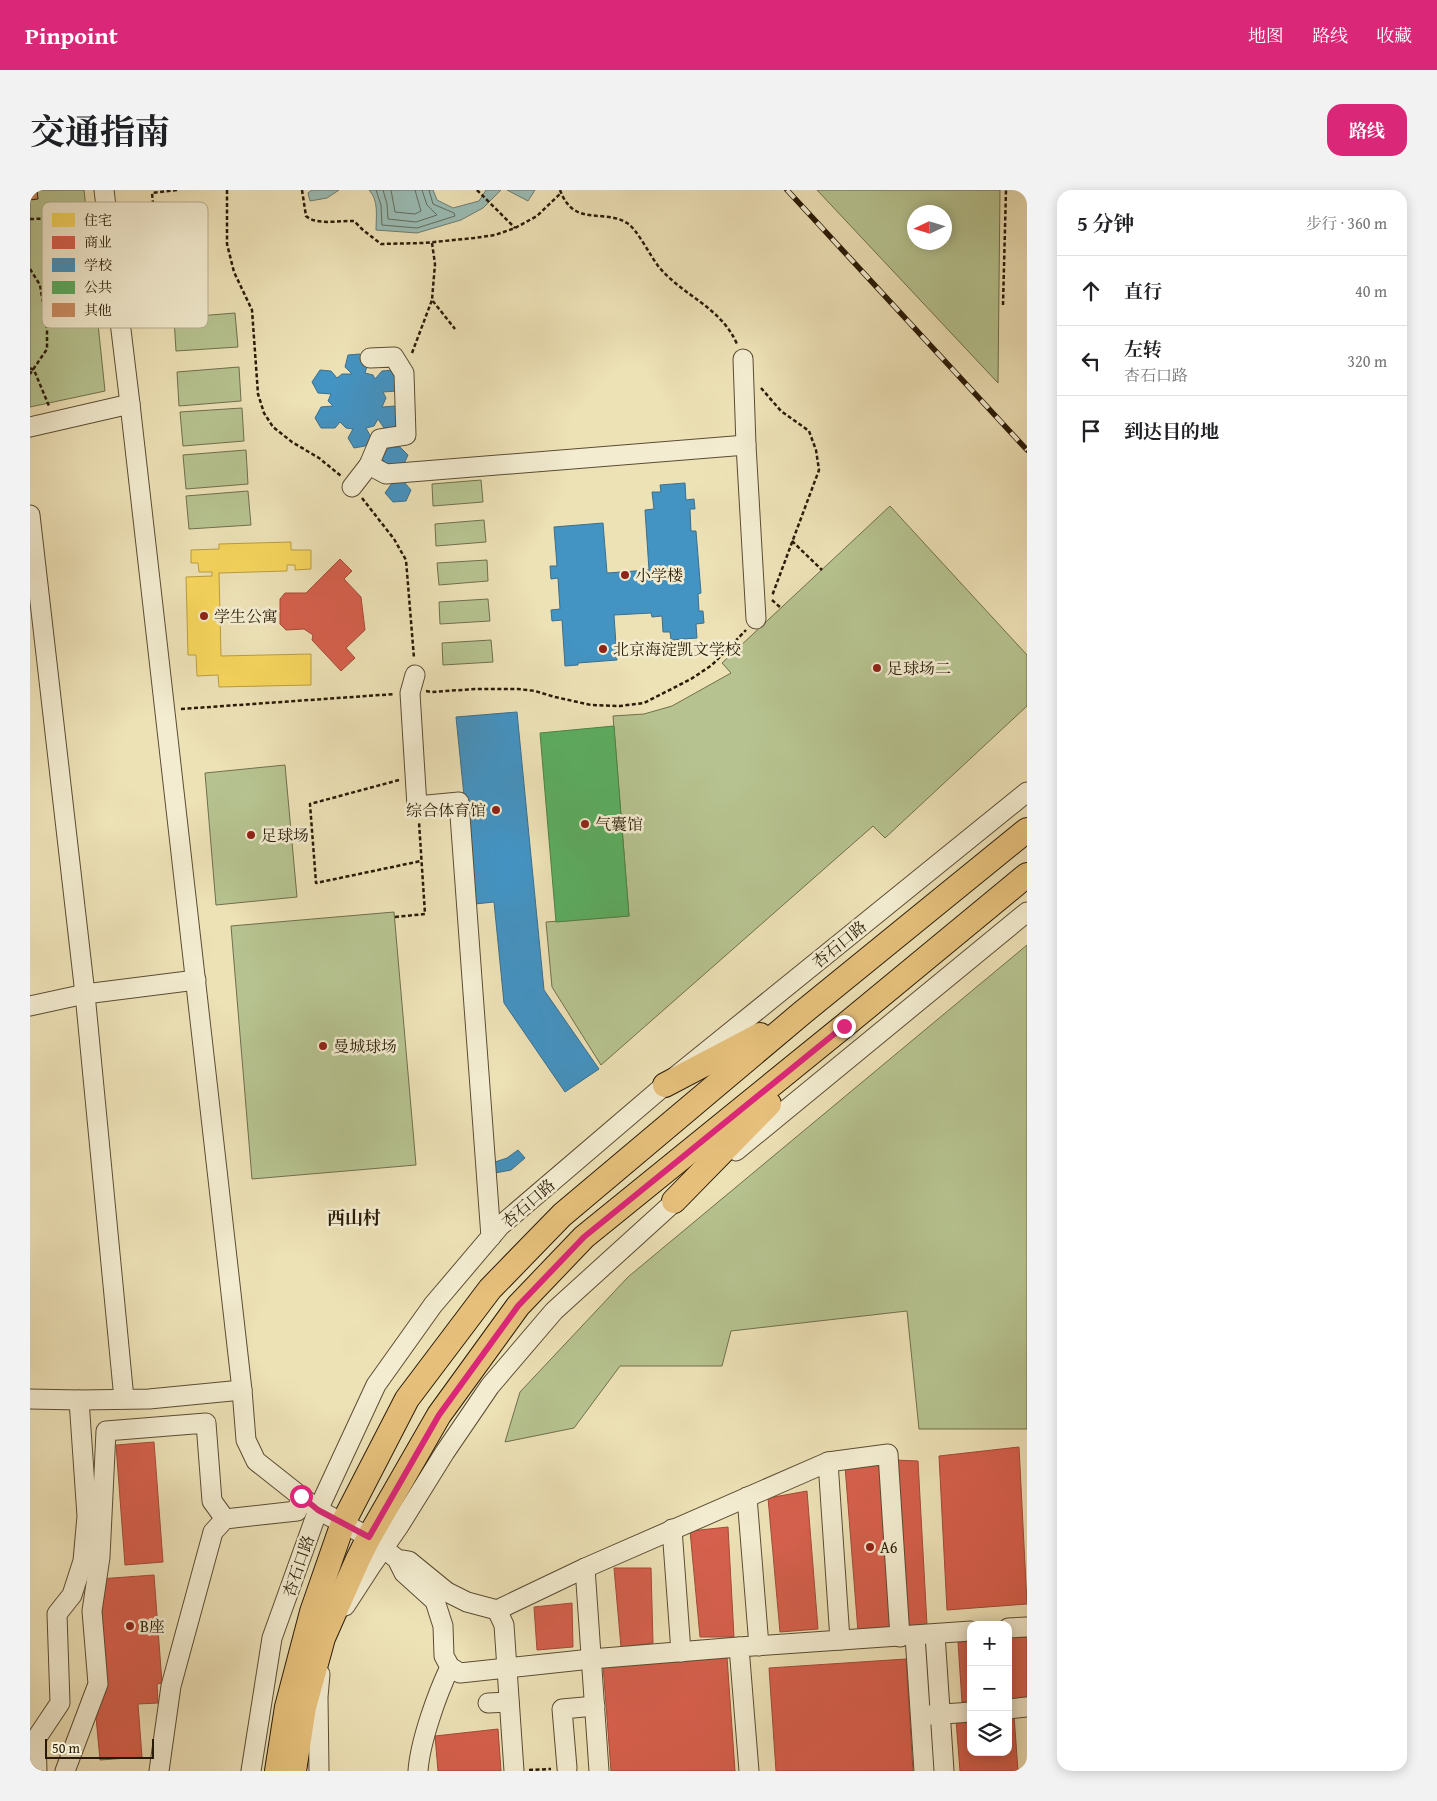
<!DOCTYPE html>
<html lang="zh">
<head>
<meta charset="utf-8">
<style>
	body { margin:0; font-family:"Gentium Book Plus","Noto Serif SC",serif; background:#f2f2f2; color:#202124 }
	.controls { position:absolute; right:15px; bottom:15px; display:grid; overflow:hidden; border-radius:10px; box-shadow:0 2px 12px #0003 }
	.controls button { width:45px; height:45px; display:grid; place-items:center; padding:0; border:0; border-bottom:1px solid #e0e0e0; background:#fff; color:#202124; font:25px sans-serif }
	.compass { position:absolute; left:877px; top:15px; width:45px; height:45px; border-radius:50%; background:#fff; box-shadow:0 2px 12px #0003; rotate:266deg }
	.scale { position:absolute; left:15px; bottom:12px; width:109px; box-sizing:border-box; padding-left:5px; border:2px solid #2a1b07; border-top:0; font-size:14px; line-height:18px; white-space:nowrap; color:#2a1b07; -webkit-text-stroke:4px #f3ecd0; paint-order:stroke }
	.stop { position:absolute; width:15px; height:15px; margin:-11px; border:4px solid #db2777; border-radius:50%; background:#fff }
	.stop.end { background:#db2777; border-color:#fff; box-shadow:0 1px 5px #0008 }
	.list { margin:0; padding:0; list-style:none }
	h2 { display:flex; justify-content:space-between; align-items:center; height:65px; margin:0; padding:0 20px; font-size:21px }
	h2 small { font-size:16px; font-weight:400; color:#757577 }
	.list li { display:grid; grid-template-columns:32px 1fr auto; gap:15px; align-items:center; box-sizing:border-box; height:70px; padding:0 20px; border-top:1px solid #e0e0e0 }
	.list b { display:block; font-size:19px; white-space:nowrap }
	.list p { margin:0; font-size:16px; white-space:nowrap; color:#757577 }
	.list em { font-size:16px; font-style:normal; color:#757577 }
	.icon { flex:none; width:28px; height:28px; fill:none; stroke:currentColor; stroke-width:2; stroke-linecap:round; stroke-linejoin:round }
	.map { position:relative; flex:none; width:997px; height:1581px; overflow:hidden; border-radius:15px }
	header { display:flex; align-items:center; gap:30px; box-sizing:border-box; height:70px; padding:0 25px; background:#db2777; color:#fff }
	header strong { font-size:24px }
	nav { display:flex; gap:28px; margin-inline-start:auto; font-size:18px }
	.intro { display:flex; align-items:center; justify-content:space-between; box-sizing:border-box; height:120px; padding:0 30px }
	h1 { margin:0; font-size:35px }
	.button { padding:12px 22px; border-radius:15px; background:#db2777; color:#fff; font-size:18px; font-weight:700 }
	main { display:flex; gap:30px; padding:0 30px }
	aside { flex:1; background:#fff; border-radius:15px; box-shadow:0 2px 12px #0003 }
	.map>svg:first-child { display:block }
	.green { fill:#b6c390; stroke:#706f4c; fill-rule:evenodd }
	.water { fill:#9abcb5; stroke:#6d7c6f }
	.homes { fill:#f6d55c; stroke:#b99d42 }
	.shops { fill:#d6604d; stroke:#a24b38 }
	.schools { fill:#4393c3; stroke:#3c6f8b }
	.public { fill:#5aae61; stroke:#4c8246 }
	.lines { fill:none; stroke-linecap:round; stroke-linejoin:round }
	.shore { stroke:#626c5e; stroke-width:1 }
	.building { fill:#cc8e63; stroke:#2a1b07 }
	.minor-casing { stroke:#5b4c33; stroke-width:21 }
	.major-casing { stroke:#2a1b07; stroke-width:26 }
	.path { stroke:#2a1b07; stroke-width:2.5; stroke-dasharray:4 2.5; stroke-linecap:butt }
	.minor { stroke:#f3ecd0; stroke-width:19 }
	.major { stroke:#e6c07b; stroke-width:24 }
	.rail-casing { stroke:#2a1b07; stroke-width:5.5 }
	.rail { stroke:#f3ecd0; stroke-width:4; stroke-dasharray:11; stroke-linecap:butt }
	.route { stroke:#db2777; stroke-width:6 }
	.poi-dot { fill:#8f2418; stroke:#f3ecd0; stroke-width:2 }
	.labels { text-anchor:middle; stroke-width:5; stroke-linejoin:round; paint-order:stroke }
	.poi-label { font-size:16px; fill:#2a1b07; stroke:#f3ecd0; text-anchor:start }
	.street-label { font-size:16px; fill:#2a1b07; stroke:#f3ecd0 }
	.neighbourhood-label { font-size:18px; font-weight:bold; fill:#2a1b07; stroke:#f3ecd0 }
	.key { fill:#f3ecd0; stroke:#b7ad94; stroke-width:1 }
	.key-label { font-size:14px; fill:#2a1b07 }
</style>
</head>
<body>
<header>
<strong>Pinpoint</strong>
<nav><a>地图</a><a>路线</a><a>收藏</a></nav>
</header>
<div class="intro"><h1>交通指南</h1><a class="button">路线</a></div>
<main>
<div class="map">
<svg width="997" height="1581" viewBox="0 0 997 1581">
	<rect width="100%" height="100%" fill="#ede1b6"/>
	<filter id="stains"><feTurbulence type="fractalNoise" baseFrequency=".004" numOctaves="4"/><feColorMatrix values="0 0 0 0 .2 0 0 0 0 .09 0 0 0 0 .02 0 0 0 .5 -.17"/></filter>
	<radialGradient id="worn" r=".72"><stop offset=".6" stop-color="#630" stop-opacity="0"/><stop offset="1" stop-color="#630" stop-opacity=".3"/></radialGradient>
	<g class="green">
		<path d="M0,0h54l21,201 -75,16z"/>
		<path d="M787,0h183l-2,193zM884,22h30v30h-30z"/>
		<path d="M205,123l3,34 -62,4 -2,-33z"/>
		<path d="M209,177l2,34 -62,5 -2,-34z"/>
		<path d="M212,218l2,33 -61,5 -3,-34z"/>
		<path d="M216,260l2,34 -62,5 -3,-34z"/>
		<path d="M451,290l2,22 -50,4 -1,-22z"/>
		<path d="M218,301l3,34 -62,4 -3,-33z"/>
		<path d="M860,316l137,149v51l-142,132 -12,-12 -272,239 -49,-78 -6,-65 83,-6 -16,-200 31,-2 28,-8 59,-33 -9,-10z"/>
		<path d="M454,330l2,22 -50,4 -1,-22z"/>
		<path d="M457,370l1,21 -49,4 -2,-22z"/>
		<path d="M458,409l2,22 -50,3 -1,-22z"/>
		<path d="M461,450l2,22 -50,3 -1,-22z"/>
		<path d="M255,575l12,132 -81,8 -11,-132z"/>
		<path d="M364,722l22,253 -164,14 -21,-253z"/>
		<path d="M997,755v484h-108l-12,-118 -176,20 -9,35h-102l-46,62 -69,14 15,-50 108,-115z"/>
	</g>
	<g class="water">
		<path d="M282,0h27l-12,8 -17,3 -2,-8z"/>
		<path d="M339,0h64l4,10 16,8 26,-7 7,-11h15l-18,18 -22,12 -44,13 -41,-3c0,-13 3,-30 -7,-40z"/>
		<path d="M477,0h28l-7,11z"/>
	</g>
	<path class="homes" d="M261,352v8h20v19l-16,1v-5h-8v6l-68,2 2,83 90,-2v31l-92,2 -1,-12 -21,1 -1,-21h-8l-2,-78 26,-1v-4h-13l-1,-9h-7v-13l28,-1v-5z"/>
	<g class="shops">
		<path d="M310,369l12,12 -8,8 17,18 4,33 -19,18 9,10 -14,13 -29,-31 1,-5 -9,-6 -18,1 -6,-6v-25l5,-6h21z"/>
		<path d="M124,1252l9,120 -38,3 -9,-120z"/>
		<path d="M989,1257l8,157 -80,6 -8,-154z"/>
		<path d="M865,1270l23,1 9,164 -21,2z"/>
		<path d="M853,1272l10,166 -35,4 -13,-166z"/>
		<path d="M777,1301l11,138 -38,3 -12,-134z"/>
		<path d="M698,1337l6,110h-34l-10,-106z"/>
		<path d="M584,1378h37l2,75 -32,4z"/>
		<path d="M124,1385l8,108 -5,1 1,19 -20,1 4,53 -42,3 -4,-43 10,-43 -7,-95z"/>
		<path d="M542,1413l1,44 -36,3 -3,-43z"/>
		<path d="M997,1447v61l-19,1v-61z"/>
		<path d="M941,1451v61h-9l-4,-60z"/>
		<path d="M697,1467l8,114h-124l-8,-106z"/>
		<path d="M876,1469l7,112h-137l-7,-103z"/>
		<path d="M984,1525l4,56h-58l-4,-51 15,-1v33h37v-36z"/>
		<path d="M468,1539l3,42h-63l-3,-35z"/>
	</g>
	<g class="schools">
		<path d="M330,164l8,9 -3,10 8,2 2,4 7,-8 13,-1 2,21 -14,1 3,6 -4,9 14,-1 1,22h-13l-6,-9 -4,7 -8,2 5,9 -6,9 -11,2 -6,-10 5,-9 -7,-1 -6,-6 -5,6h-14l-6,-10 6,-11 12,-1 -5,-5 3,-7 -13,-1 -6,-11 8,-12 11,1 6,7 5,-4h10l-7,-7 3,-12z"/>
		<path d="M370,257l8,8 -5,11 -13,1 -8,-8 6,-11z"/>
		<path d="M374,292l7,8 -5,11 -13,1 -8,-9 7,-10z"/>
		<path d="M655,293l1,17 8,-1 1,10h-5l1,22h5l5,62 -3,1 1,17h4l1,12 -8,1 1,14 -26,2 -1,-8h-7l-1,-16 -10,1 -1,-4 -37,2 3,45 -39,3v2l-13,1 -3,-46 -10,1 -1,-11 9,-1 -2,-31 -7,1 -1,-13h7l-3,-39 49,-4 4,50 42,-3 -4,-60 9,-1 -2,-17h9l-1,-7z"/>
		<path d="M487,522l27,278 55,79 -34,23 -61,-89 -10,-101 -19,2 -19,-187z"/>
		<path d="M488,960l7,8 -14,12 -16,3 -3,-10 15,-5z"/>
	</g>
	<path class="public" d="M584,536l15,190 -73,6 -16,-189z"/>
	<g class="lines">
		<g class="shore">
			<path d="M346,0l5,15 1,20 35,3 38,-12 -1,-3 -21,-9 -4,-14"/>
			<path d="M353,0l4,14 1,15 28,3 21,-7 -10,-10 -5,-15"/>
			<path d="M361,0l4,22 20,2 6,-3 -6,-21"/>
		</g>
	</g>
	<path class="building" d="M0,0h7l1,9 -8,1z"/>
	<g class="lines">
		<g class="minor-casing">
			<g id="minor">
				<path d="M74,0l26,214 112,986 4,50 10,21 62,49 51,27 28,22 7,14 31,28 8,25 1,30 6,11 10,6 131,-14 148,-12"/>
				<path d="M713,169l3,86 10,174"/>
				<path d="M0,237l100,-23"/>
				<path d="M339,275l11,-26 26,-4 -2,-62 -10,-16 -24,1"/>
				<path d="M322,297l17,-22 17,9 360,-29"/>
				<path d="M0,325l55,479 39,405"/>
				<path d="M385,485l-5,18 7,113 42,-4 32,435"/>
				<path d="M0,816l55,-12 111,-14"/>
				<path d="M706,961l291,-239"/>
				<path d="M0,1209l49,1 70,-1 93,-9"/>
				<path d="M798,1272l60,-8 12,183"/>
				<path d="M717,1307l12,149"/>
				<path d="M642,1339l9,123"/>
				<path d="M373,1370l6,1 38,31 20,10 30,8 88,-42 243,-106 12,178"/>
				<path d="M555,1378l14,203"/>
				<path d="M315,1416l26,-40 28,-40 46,-74 45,-66 64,-75 130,-118"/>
				<path d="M467,1420l7,15 10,146"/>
				<path d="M978,1438l19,-1"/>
				<path d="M905,1444l9,137"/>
				<path d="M885,1446l9,135"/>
				<path d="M458,1513l21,-1"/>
				<path d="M978,1519l19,-2"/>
				<path d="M900,1525l41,-3"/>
				<path d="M537,1578l-5,-59 33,-3"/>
				<path d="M7,1581l-1,-32 24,-36 -3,-89 15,-19 11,-34 4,-45 -8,-116"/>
				<path d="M35,1581l33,-87 -6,-73 8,-54 6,-126 100,-8 6,78 13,18"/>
				<path d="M129,1581l12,-85 42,-154 12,-13 72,-8 4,-15"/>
				<path d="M221,1581l21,-133 46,-128 58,-125 57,-80 67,-79 165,-141 362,-293"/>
				<path d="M289,1581l-1,-74 2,-23"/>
				<path d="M388,1581c2,-29 19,-77 32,-104"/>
				<path d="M719,1581l-10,-124 232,-16"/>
			</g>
		</g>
		<g class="major-casing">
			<g id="major">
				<path d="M635,895l95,-50"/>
				<path d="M644,1011l95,-97"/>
				<path d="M247,1581l10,-64 25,-95 31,-89 64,-124 83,-110 72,-74 240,-202 225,-183"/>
				<path d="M264,1581l10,-64 19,-69 35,-79 11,-22 70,-122 79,-109 66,-69 260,-211 183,-151"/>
			</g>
		</g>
		<g class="path">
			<path d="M197,0v54l7,28 18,38 6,84 6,19 9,14 19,15 27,16 22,18"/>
			<path d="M272,0l4,26c11,10 35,4 48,5l9,9 18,14 43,-1 50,-5 21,-3 20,-7 22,-12 24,-23"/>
			<path d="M447,0l38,38"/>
			<path d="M530,0c14,38 43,18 67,33 11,7 23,33 32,44 24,29 62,40 78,77"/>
			<path d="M0,29l37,-1 24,3"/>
			<path d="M402,53l3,21 -3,36 23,29"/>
			<path d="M0,79l10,16 7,43v21l-17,25"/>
			<path d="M973,115l3,-115"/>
			<path d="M144,128l-12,-24 -10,-101 26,-3"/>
			<path d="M382,163l20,-53"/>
			<path d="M0,178l4,2 15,36"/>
			<path d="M731,198l20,23 28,20 7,19 3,20 -47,126"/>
			<path d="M332,308l32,41 12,21 8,98"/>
			<path d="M762,351l30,29"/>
			<path d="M742,410l9,8"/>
			<path d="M396,501l6,1 43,-3h43l17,2 20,6 36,8 29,1 24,-3 47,-24 21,-14 34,-35"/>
			<path d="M151,519l214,-15"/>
			<path d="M369,590l-89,24 6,79 105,-22"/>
			<path d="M365,727l30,-3 -6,-92"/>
			<path d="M499,1580l22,-1"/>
		</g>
		<use href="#minor" class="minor"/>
		<use href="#major" class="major"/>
		<g class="rail-casing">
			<path id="rail" d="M757,0l240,260"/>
		</g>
		<use href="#rail" class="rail"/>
	</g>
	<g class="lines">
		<path class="route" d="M271,1306l17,14 51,27 70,-122 79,-109 66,-69 260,-211"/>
	</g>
	<g class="poi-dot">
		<circle cx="595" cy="385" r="5"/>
		<circle cx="174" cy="426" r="5"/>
		<circle cx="573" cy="459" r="5"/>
		<circle cx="847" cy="478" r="5"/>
		<circle cx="466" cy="620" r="5"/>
		<circle cx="555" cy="634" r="5"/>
		<circle cx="221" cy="645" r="5"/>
		<circle cx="293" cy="856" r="5"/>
		<circle cx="840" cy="1357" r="5"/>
		<circle cx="100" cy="1436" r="5"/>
	</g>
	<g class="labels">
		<g class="poi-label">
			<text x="605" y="391">小学楼</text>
			<text x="184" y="432">学生公寓</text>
			<text x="583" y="465">北京海淀凯文学校</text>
			<text x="857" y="484">足球场二</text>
			<text x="456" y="626" text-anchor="end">综合体育馆</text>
			<text x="565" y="640">气囊馆</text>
			<text x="231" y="651">足球场</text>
			<text x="303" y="862">曼城球场</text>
			<text x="850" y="1363">A6</text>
			<text x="110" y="1442">B座</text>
		</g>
		<g class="street-label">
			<text transform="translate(809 754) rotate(-39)" y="6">杏石口路</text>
			<text transform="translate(498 1013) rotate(-41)" y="6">杏石口路</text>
			<text transform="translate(268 1376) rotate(-71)" y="6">杏石口路</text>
		</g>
		<g class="neighbourhood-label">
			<text x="324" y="1034">西山村</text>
		</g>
	</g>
	<rect x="12" y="12" width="166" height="126" rx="8" class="key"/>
	<rect x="22" y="23" width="23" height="14" fill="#f6d55c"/>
	<rect x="22" y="46" width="23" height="13" fill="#d6604d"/>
	<rect x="22" y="68" width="23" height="14" fill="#4393c3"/>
	<rect x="22" y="91" width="23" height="13" fill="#5aae61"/>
	<rect x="22" y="113" width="23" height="14" fill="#cc8e63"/>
	<g class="key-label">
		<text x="54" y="35">住宅</text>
		<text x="54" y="57">商业</text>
		<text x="54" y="80">学校</text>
		<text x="54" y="102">公共</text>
		<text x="54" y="125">其他</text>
	</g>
	<rect width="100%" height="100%" filter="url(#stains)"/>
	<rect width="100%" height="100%" fill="url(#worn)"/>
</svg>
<div class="controls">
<button>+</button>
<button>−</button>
<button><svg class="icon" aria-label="layers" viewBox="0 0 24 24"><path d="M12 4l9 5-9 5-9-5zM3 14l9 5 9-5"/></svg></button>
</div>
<svg class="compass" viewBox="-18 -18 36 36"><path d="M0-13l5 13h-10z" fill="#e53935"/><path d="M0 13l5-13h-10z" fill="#757577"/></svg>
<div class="scale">50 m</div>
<div class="stop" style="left:271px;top:1306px"></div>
<div class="stop end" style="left:814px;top:836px"></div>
</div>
<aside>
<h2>5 分钟<small>步行 · 360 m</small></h2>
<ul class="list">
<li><svg class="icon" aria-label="ahead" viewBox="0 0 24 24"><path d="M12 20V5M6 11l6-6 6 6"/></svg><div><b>直行</b></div><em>40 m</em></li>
<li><svg class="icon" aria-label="left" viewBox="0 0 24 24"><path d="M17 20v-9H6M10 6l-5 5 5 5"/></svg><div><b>左转</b><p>杏石口路</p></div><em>320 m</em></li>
<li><svg class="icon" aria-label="arrive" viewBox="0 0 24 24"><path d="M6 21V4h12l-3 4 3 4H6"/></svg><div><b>到达目的地</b></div></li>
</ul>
</aside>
</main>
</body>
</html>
